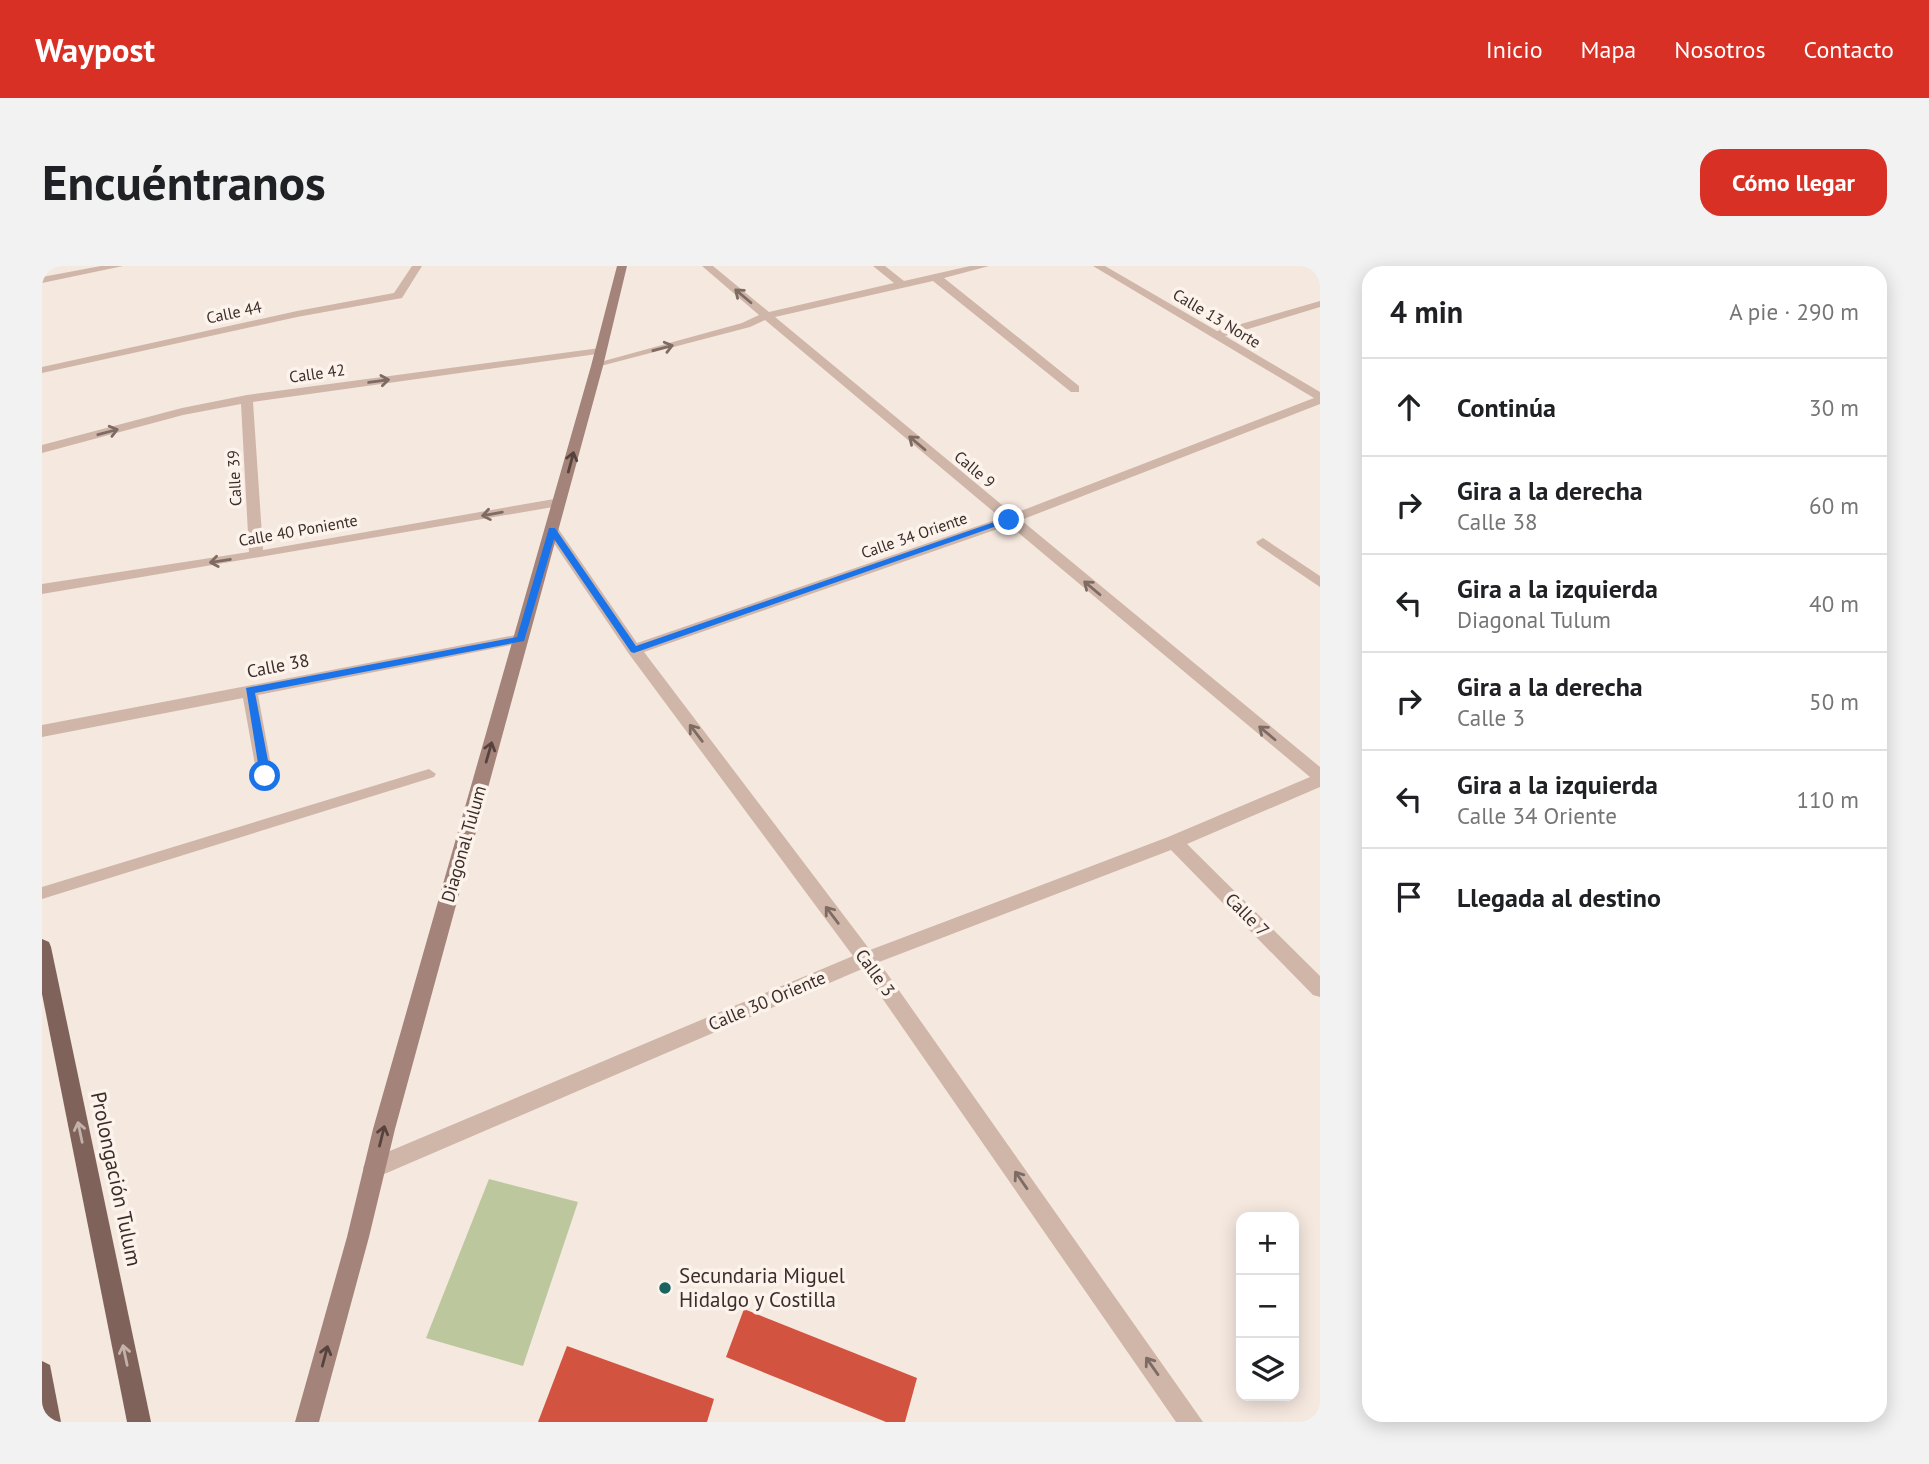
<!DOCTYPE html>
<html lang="es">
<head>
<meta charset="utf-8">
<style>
	body { margin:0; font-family:"PT Sans",sans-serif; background:#f2f2f2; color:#202124 }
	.controls { position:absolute; right:21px; bottom:21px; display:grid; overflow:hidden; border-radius:14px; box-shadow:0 4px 18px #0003 }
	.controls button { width:63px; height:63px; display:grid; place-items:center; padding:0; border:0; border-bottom:2px solid #e0e0e0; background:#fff; color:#202124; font:35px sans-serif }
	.stop { position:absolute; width:21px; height:21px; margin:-16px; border:5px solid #1a73e8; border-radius:50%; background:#fff }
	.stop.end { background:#1a73e8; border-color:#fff; box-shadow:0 2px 7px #0008 }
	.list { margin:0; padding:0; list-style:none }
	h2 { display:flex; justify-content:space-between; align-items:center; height:91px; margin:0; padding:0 28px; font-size:30px }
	h2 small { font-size:23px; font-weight:400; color:#757577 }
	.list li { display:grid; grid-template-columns:46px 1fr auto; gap:21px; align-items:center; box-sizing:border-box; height:98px; padding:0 28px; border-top:2px solid #e0e0e0 }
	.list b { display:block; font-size:26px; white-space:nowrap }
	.list p { margin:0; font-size:23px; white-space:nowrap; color:#757577 }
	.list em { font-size:23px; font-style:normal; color:#757577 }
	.icon { flex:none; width:38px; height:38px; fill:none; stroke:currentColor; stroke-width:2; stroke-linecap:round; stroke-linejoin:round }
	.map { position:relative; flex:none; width:1278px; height:1156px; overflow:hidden; border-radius:21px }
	header { display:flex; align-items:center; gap:42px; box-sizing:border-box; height:98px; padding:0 35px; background:#d93025; color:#fff }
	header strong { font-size:33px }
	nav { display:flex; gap:38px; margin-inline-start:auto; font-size:24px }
	.intro { display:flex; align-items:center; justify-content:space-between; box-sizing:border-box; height:168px; padding:0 42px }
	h1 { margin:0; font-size:49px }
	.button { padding:18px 32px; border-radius:21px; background:#d93025; color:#fff; font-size:24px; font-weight:700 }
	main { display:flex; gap:42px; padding:0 42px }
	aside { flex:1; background:#fff; border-radius:21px; box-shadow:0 4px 18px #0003 }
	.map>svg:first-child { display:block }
	.green { fill:#bdc79d }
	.building { fill:#d25340 }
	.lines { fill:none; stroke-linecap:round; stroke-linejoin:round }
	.service { fill:#cfb6a9; fill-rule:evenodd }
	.minor { fill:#cfb6a9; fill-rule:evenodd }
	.tertiary { fill:#cfb6a9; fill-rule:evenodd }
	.secondary { fill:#a4847a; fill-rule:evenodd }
	.primary { fill:#7f6259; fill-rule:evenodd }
	.oneway { stroke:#7e6b63 }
	.oneway2 { stroke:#56433d }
	.oneway3 { stroke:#c4b2aa }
	.route { fill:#1a73e8 }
	.poi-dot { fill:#1a635f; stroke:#fcf3ec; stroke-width:2.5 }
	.labels { text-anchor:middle; stroke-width:7; stroke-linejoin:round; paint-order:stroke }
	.far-street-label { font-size:16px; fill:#3c2d29; stroke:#fcf3ec }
	.street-label { font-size:18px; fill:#3c2d29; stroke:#fcf3ec }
	.near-street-label { font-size:21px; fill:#3c2d29; stroke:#fcf3ec }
	.near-poi-label { font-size:21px; fill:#3c2d29; stroke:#fcf3ec; text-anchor:start }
</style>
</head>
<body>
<header>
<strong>Waypost</strong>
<nav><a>Inicio</a><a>Mapa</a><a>Nosotros</a><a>Contacto</a></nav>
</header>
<div class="intro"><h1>Encuéntranos</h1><a class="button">Cómo llegar</a></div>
<main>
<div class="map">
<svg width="1278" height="1156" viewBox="0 0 1278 1156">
	<rect width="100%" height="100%" fill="#f5e8df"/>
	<path class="green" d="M447,913l89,23 -55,164 -97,-28z"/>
	<g class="building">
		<path d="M702,1043l173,69 -12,44h-19l-160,-65z"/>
		<path d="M525,1080l147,53 -7,23h-169z"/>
	</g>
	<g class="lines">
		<path class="service" d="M387,503l7,5 -2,3 -392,122v-12z"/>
		<g class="minor">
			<path d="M370,0h10l-20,32 -105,19 -255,56v-6l255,-56 97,-18z"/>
			<path d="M660,0h11l56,46 125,-29 -21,-17h12l19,15 66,-15h19l-45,12 135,108v6h-8l-138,-111 -158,36 238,197 301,-116 -221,-132h12l112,65 103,-30v6l-95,29 95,56v12l-299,116 299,247v20l-133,57 133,132v21l-7,-2 -142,-145 -292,112 324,460h-27l-314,-453 -480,206 -8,3 -8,-3 -3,-7 3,-7 487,-205 -224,-302 -84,-124 2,-3h10l80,116 364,-125 -236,-198 -15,7 -157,41v-4l149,-41 17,-8zM967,259l301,252 -142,60 -298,113 -226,-298z"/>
			<path d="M558,82l4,1v4l-351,49 10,148 297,-52 5,1v6l-523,89v-10l207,-32 -8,-148 -58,11 -141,38v-8l140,-37 65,-13z"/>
			<path d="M1221,272l57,38v11l-62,-42 -2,-3z"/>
			<path d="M479,368l7,5 -2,3 -268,53 15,81 -8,6 -8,-6 -14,-78 -201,39v-12z"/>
		</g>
		<path class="tertiary" d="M59,0h22l-81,17v-6z"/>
		<path class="secondary" d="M575,0h10l-24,100 -208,763 -26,108 -50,185h-24l52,-185 26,-108 218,-763z"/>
		<g class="primary">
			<path d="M0,673l7,3 2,5 100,475h-24l-85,-428z"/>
			<path d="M0,1095l8,4 11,57h-19z"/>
		</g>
	</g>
	<defs><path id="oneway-shaft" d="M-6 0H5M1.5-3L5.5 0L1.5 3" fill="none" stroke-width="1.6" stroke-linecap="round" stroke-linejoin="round" transform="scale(1.75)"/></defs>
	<g class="oneway">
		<use href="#oneway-shaft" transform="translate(701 30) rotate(-140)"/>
		<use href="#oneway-shaft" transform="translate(621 82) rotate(-15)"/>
		<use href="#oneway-shaft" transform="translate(337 115) rotate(-8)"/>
		<use href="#oneway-shaft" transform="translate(66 166) rotate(-15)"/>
		<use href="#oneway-shaft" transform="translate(875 177) rotate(-140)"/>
		<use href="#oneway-shaft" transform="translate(450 248) rotate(170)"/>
		<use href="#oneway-shaft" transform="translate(178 295) rotate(171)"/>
		<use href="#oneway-shaft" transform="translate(1050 322) rotate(-140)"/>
		<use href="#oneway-shaft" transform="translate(654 467) rotate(-127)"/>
		<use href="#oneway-shaft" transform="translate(1225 467) rotate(-140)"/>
		<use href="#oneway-shaft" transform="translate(790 649) rotate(-127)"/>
		<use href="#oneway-shaft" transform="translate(979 914) rotate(-125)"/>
		<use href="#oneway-shaft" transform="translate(1110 1100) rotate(-125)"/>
	</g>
	<g class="oneway2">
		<use href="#oneway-shaft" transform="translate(529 196) rotate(-75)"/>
		<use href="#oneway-shaft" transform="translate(447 486) rotate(-74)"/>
		<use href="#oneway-shaft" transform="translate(340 870) rotate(-76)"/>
		<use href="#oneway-shaft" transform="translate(283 1090) rotate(-75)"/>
	</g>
	<g class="oneway3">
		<use href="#oneway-shaft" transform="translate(38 866) rotate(-102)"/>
		<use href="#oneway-shaft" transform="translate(83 1089) rotate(-102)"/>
	</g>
	<path class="route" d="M964,252l8,2 -380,133 -3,-1 -77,-113 -30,102 -269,52 16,83 -6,4 -5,-4 -14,-88 271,-51 32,-109h6l81,118z"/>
	<circle class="poi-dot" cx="623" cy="1022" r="7"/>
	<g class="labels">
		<g class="far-street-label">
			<text transform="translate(192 46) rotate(-12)" y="6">Calle 44</text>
			<text transform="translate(1175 52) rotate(31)" y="6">Calle 13 Norte</text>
			<text transform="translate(275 107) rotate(-8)" y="6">Calle 42</text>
			<text transform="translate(933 203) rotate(40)" y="6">Calle 9</text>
			<text transform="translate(192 212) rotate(-93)" y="6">Calle 39</text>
			<text transform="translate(256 264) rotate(-10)" y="6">Calle 40 Poniente</text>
			<text transform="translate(872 269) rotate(-19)" y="6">Calle 34 Oriente</text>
		</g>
		<g class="street-label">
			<text transform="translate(236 400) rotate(-11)" y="6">Calle 38</text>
			<text transform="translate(422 578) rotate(-74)" y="6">Diagonal Tulum</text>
			<text transform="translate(1205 649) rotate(45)" y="6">Calle 7</text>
			<text transform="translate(833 707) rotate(54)" y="6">Calle 3</text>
			<text transform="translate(725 735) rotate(-23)" y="6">Calle 30 Oriente</text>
		</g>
		<g class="near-street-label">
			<text transform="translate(74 913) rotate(78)" y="7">Prolongación Tulum</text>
		</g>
		<g class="near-poi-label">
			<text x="637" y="1017">Secundaria Miguel<tspan x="637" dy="24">Hidalgo y Costilla</tspan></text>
		</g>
	</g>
</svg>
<div class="controls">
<button>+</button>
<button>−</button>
<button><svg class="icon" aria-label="layers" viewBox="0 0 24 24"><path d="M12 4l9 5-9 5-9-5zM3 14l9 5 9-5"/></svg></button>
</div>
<div class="stop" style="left:223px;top:510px"></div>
<div class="stop end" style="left:967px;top:254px"></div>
</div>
<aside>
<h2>4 min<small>A pie · 290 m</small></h2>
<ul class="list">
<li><svg class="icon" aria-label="ahead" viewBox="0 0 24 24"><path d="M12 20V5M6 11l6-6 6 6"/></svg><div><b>Continúa</b></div><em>30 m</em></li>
<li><svg class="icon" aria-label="right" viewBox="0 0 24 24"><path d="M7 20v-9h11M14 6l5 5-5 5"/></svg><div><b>Gira a la derecha</b><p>Calle 38</p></div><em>60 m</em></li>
<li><svg class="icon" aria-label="left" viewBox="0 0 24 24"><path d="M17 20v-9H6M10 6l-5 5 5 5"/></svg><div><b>Gira a la izquierda</b><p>Diagonal Tulum</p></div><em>40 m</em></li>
<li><svg class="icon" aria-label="right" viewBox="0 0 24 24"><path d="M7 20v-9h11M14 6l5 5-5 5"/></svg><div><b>Gira a la derecha</b><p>Calle 3</p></div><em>50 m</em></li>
<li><svg class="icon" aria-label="left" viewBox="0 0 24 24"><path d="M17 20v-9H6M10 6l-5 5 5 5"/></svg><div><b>Gira a la izquierda</b><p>Calle 34 Oriente</p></div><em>110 m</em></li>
<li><svg class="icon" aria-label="arrive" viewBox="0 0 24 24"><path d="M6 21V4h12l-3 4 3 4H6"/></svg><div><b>Llegada al destino</b></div></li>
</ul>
</aside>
</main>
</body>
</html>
